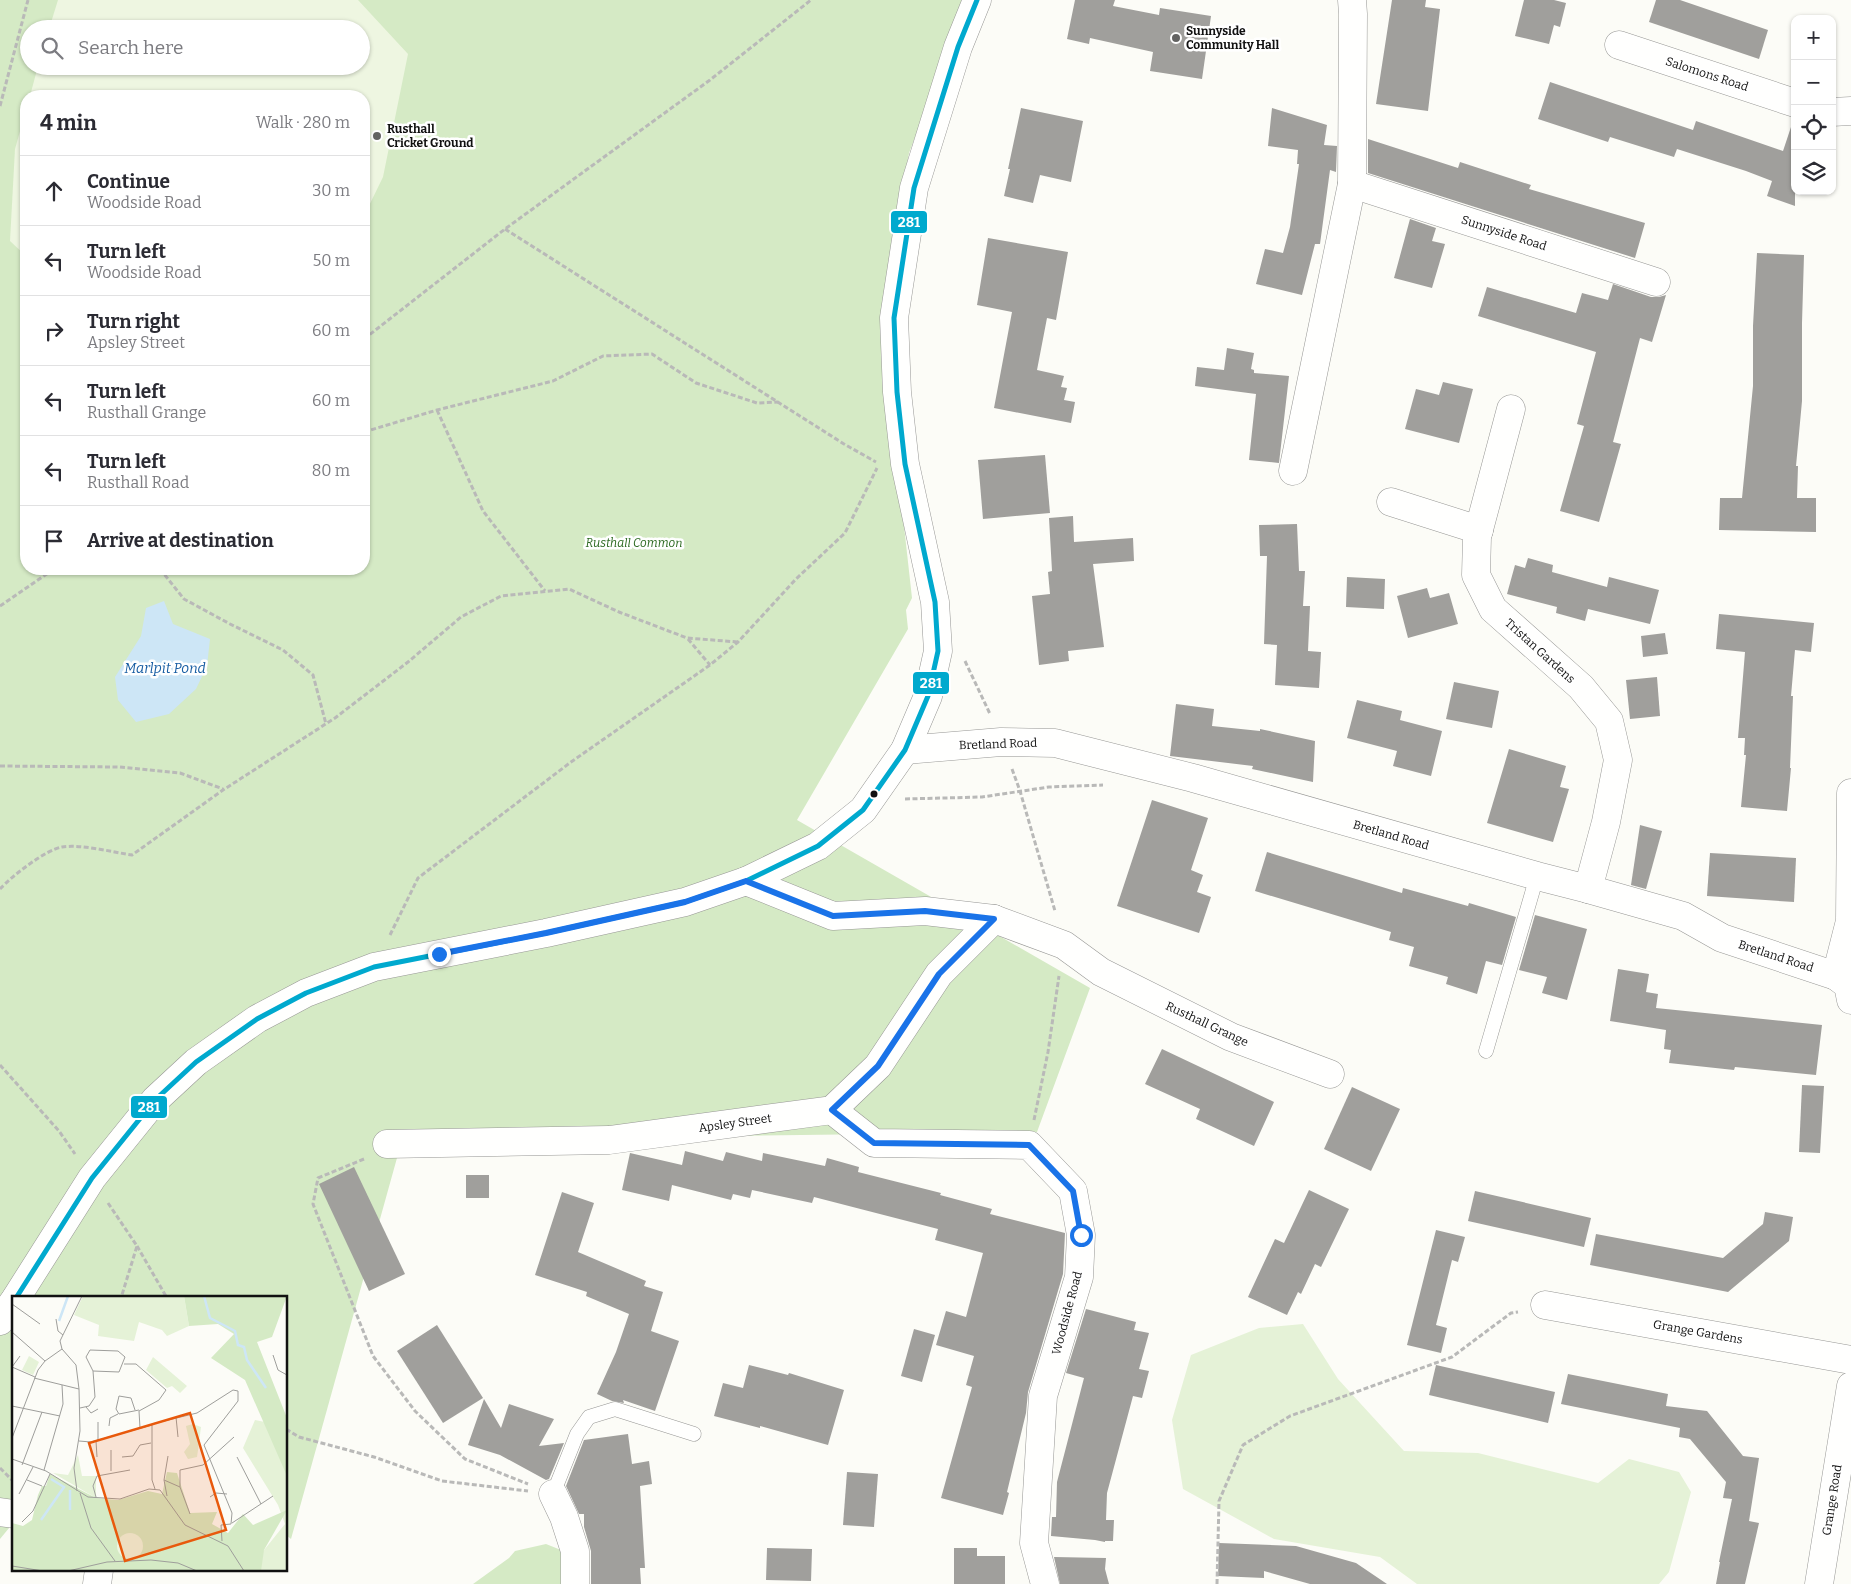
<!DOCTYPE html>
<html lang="en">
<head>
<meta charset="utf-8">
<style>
	body { margin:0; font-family:Bitter,serif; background:#f7f7f7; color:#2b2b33 }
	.controls { position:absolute; right:15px; top:15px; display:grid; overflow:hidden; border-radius:10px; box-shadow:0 1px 4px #0004 }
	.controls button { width:45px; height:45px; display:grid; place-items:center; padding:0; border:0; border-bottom:1px solid #e1e1e2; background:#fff; color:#2b2b33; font:25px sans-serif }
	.stop { position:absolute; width:15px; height:15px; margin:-11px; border:4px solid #1a73e8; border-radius:50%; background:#fff }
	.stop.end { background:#1a73e8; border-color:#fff; box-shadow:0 1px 5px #0008 }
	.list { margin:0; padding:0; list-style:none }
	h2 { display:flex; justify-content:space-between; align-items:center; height:65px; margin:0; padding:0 20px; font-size:21px }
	h2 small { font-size:16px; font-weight:400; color:#7c7c81 }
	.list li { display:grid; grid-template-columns:32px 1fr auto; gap:15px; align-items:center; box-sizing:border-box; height:70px; padding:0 20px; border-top:1px solid #e1e1e2 }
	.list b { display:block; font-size:19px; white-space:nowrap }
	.list p { margin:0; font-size:16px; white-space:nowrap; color:#7c7c81 }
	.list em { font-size:16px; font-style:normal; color:#7c7c81 }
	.icon { flex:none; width:28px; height:28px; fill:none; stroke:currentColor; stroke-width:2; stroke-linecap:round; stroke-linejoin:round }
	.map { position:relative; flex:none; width:1851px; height:1584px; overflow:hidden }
	.search { position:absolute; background:#fff; box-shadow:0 1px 4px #0004; left:20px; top:20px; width:350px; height:55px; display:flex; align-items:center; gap:12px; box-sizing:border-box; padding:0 18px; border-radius:28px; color:#7c7c81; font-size:19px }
	.panel { position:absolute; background:#fff; box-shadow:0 1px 4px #0004; left:20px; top:90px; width:350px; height:485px; border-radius:20px }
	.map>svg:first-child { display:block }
	.green { fill:#e5f2d7 }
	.forest { fill:#d5eac5; fill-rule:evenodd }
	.pitch { fill:#eef6e1 }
	.water { fill:#cde6f6 }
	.building { fill:#a09f9c }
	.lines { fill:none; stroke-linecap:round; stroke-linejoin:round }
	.service-casing { stroke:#979795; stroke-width:15 }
	.minor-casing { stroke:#979795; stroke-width:29 }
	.path { stroke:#b9b9b8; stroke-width:3; stroke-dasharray:5 2.5; stroke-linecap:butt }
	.service { stroke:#fffffe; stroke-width:14 }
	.minor { stroke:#fffffe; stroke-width:28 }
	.bus-1-casing { stroke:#fff; stroke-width:9 }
	.bus-1 { stroke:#00a9ce; stroke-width:5 }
	.route { stroke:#1a73e8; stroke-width:6 }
	.poi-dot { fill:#636362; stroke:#fff; stroke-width:2 }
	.bus-dot { fill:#111; stroke:#fff; stroke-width:2 }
	.labels { text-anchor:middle; stroke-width:5; stroke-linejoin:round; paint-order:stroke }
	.poi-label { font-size:12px; font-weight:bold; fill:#111; stroke:#fff; text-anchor:start }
	.street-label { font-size:12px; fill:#111; stroke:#fff }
	.park-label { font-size:12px; font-style:italic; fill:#2b6920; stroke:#fff }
	.water-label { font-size:14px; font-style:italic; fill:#195ea3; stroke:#fff }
	.inset-river { fill:none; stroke:#cde6f6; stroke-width:2.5 }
	.inset-road { fill:none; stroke:#9e9e9b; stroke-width:1 }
	.view { fill:#e8590c; fill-opacity:0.15; stroke:#e8590c; stroke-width:2.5 }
	.inset-edge { fill:none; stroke:#111; stroke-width:2.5 }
	.line-badge { stroke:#fff; stroke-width:2 }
	.badge-label { font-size:14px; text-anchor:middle; font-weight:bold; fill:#fff }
</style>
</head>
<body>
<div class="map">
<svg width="1851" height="1584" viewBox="0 0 1851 1584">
	<rect width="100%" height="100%" fill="#fcfcf7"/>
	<path class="green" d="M1303,1324l35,55 66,72 74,2 120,30 31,-24 50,13 12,20 -22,80 -10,12h-242l-37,-27 -106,-18 -91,-50 -11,-69 19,-65 68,-27z"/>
	<g class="forest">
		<path d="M0,0h967l-58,153 -28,166 31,279 -6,12 2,19 -111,191 293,168 -53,144 -635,8 -111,399 -5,-4v-237h-272v224l-14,17zM29,29h332v37h-332zM26,96h338v473h-338z"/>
		<path d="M546,1544l15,6 10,34h-98l36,-26 6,-7z"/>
	</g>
	<g class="pitch">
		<path d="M58,0h300l50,54 -25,123 -19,39v-120h-334l8,-30h323v-37h-312z"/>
		<path d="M26,110v146l-16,-15 5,-92z"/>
	</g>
	<path class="water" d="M164,601l9,23 37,15 -3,27 -11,23 -27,25 -33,8 -18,-22 -3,-23 26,-41 5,-28z"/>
	<g class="building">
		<path d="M1075,0h40l-2,6 46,9 1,-7 51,8 -9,63 -52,-8 3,-19 -63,-14 -1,6 -22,-5z"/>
		<path d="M1392,0h34l-1,7 15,2 -12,102 -52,-7z"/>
		<path d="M1524,0h30l12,3 -6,24 -6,-2 -5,19 -34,-8z"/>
		<path d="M1656,0h24l88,30 -9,29 -110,-37z"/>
		<path d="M1550,82l143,48 3,-9 87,30 8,-24h4v79l-28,-10 5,-15 -26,-10 -69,-22 -3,8 -64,-20 -2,5 -70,-23z"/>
		<path d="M1021,108l62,13 -12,61 -31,-7 -7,28 -29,-7 6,-27h-2z"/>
		<path d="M1272,108l55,17 -3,20 13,1 -1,26 -6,-2 -10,74h-5l-13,51 -46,-11 9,-35 18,4 7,-26 9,-63h-2l1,-14 -30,-4z"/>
		<path d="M1368,139l90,29 2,-6 71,23 -2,4 116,34 -10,35 -267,-85z"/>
		<path d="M1410,219l26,9 -4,13 13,3 -13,44 -38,-10z"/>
		<path d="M988,238l80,14 -12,68 -9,-2 -10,52 27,6 -3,11 6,1 -3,12 11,2 -4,21 -77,-15 18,-96 -35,-7z"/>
		<path d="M1757,253l47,2 -2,68v78l-6,65h2l-1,32h19v34l-97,-2 1,-32h22l11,-112v-60z"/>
		<path d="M1613,284l38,13h8l7,-2 -14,47 -12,-4 -27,104 8,2 -22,78 -39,-11 24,-85 -7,-2 19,-72 -118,-36 9,-29 89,26 6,-20 26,7z"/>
		<path d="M1227,348l27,5 -3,16 3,1v3l35,3 -10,87 -30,-3 7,-66 -61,-8 2,-19 27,3z"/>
		<path d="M1443,382l30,7 -14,54 -54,-14 11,-40 23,6z"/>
		<path d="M1045,455l5,58 -67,6 -5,-59z"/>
		<path d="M1073,516l1,26 59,-4 1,23 -41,3 11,83 -36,4 1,10 -30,4 -7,-69 18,-2 -2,-22 4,-1 -3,-53z"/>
		<path d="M1297,524l2,47h6l-2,35h7l-2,45 13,1 -2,36 -44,-3 2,-40 -13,-1 3,-88h-7l-1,-31z"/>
		<path d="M1528,558l25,7 -1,7 55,15 2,-10 50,13 -9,34 -62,-15 -3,12 -29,-8 1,-6 -50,-13 8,-29 10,3z"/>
		<path d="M1347,577l38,2 -1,30 -38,-2z"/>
		<path d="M1427,588l3,10 19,-5 9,31 -50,14 -11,-42z"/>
		<path d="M1719,614l95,9 -3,29 -16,-2 -4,46h2l-3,72h1l-4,43 -46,-4 5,-52h-2l1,-17h-7l7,-86 -29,-3z"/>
		<path d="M1665,633l3,21 -25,3 -2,-21z"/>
		<path d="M1657,677l3,39 -30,3 -4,-39z"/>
		<path d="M1454,682l45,9 -7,37 -46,-9z"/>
		<path d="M1357,700l45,11 -2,9 42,11 -11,45 -38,-10 4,-15 -50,-13z"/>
		<path d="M1176,704l38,5 -2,17 48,5v-2l55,12 -2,41 -61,-13 1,-3 -83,-10z"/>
		<path d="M1509,749l57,17 -6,21 9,2 -16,53 -66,-19z"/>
		<path d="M1152,800l56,18 -17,52 12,5 -6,17 14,5 -12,36 -82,-27z"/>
		<path d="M1640,825l22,6 -16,58 -15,-4z"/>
		<path d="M1267,852l135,41 1,-5 65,18 1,-3 47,14 -14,48 -16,-4 -9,33 -31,-10 2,-7 -39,-11 5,-19 -25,-7 2,-8 -136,-41z"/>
		<path d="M1710,853l86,5 -2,44 -87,-6z"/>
		<path d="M1535,915l52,14 -20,71 -25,-7 5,-16 -28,-7z"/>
		<path d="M1618,969l31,5 -3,18 12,2 -2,14 166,17 -6,50 -81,-8 -1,3 -65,-7 2,-13 -7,-1 2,-19 -56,-9z"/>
		<path d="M1162,1049l112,53 -20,44 -58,-27 4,-10 -55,-25z"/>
		<path d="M1802,1085l22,1 -4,67 -21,-1z"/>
		<path d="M1352,1087l48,22 -29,62 -47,-22z"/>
		<path d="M685,1151l38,10 3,-9 36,9 1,-8 62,13 2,-8 32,9 -1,5 83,21 -1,2 52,14 -2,5 75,19 -2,41 -35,118 -2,21 -19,79 2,1 -6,22 -62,-17 31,-111 -6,-2 8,-29 -38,-11 10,-34 20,6 17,-64 -48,-13 3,-11 -124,-32 -2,6 -60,-13 -2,8 -17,-4 -2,6 -59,-15 -3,16 -47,-11 8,-37 52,12z"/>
		<path d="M354,1167l51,107 -36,17 -50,-107z"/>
		<rect x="466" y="1175" width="23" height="23"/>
		<path d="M1309,1190l40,19 -28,58 -6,-3 -14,30 -3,-2 -11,23 -39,-18 27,-58 9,4z"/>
		<path d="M1475,1191l116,27 -7,29 -116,-26z"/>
		<path d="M562,1192l32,11 -16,49 68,29 -2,5 19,6 -12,39 28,10 -24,70 -32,-11 1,3 -12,-2 -15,-7 19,-42 13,-38 -43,-18 1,-4 -52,-17z"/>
		<path d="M1765,1212l28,5 -4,24 -61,51 -138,-27 6,-31 127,24 40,-34z"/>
		<path d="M1436,1230l29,7 -7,25 -6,-2 -16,65 11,3 -6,25 -34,-8z"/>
		<path d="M1086,1309l50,13 -2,8 15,3 -10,36 10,2 -7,27 -9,-2 -26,97 -1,27h8l-1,21h-8v1l-10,-2 -44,-4 1,-19h4l1,-35 27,-104 -18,-5z"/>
		<path d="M437,1325l46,73 -40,25 -46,-72z"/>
		<path d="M914,1329l21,6 -13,47 -21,-6z"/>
		<path d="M749,1365l39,10 1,-2 55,17 -16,55 -68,-19v2l-46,-12 9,-33 20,5z"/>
		<path d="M1436,1365l119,27 -7,31 -119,-28z"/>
		<path d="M1568,1374l100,20 -2,12 41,5 36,45 16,2 -10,63 10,2 -14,61h-29l4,-22h-1l13,-63 -9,-1 3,-16 -36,-43 -11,-2 1,-9 -119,-24z"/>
		<path d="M484,1399l17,29 8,-24 45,15 -15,27 25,-3 -15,36 -3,1 -46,-25 -32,-10z"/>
		<path d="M628,1434l4,30 17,-3 3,23 -12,2 5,82h-5l1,16h-50v-33l-7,-24v-13h-5l-13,-28 18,-46z"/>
		<path d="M847,1472l31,2 -4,53 -31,-2z"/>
		<path d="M1219,1543l77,3 60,17 31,21h-77l-46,-13v7l-46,-2z"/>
		<path d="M767,1548l45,1 -1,32 -45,-1z"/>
		<path d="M954,1548h23v8h28v28h-51z"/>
		<path d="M1054,1557l52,1 -1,11 4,15h-49z"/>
	</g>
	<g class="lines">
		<g class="service-casing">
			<g id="service">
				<path d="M1486,1051l51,-175"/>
				<path d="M553,1494l24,-60 12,-17 26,-8 79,25"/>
			</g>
		</g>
		<g class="minor-casing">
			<g id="minor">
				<path d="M1619,45l176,58"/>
				<path d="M1832,112l19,-1"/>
				<path d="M1352,184l304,98"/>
				<path d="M1511,409l-34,128 -1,38 17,34 88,78 28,34 9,39 -12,62 -18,67"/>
				<path d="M1293,471l59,-287 1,-170 -1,-14"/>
				<path d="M1391,502l88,28"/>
				<path d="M905,750l96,-8 54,1 138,35 344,98 51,13 95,27 39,22 114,38 12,9 3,15"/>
				<path d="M746,881l87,35 92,-5 69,8 70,26 37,27 130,65 99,37"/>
				<path d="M1836,976l14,-55 1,-128"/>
				<path d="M832,1110l42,33 155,2 44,46 8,44 -2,42 -36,119 -9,147 11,41"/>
				<path d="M387,1144l222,-4 223,-30 46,-44 61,-92 55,-55"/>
				<path d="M16,1298l76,-120 63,-78 41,-38 61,-43 49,-26 68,-26 172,-34 139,-31 61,-21 72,-35 45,-36 42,-60 23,-54 10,-45 -3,-49 -30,-138 -8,-72 -3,-74 20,-130 44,-141 19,-47"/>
				<path d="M1545,1305l306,55"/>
				<path d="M0,1321l14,-20"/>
				<path d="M553,1494l11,23 11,34v33"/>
				<path d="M0,1512l14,2"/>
				<path d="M97,1584l2,-14"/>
				<path d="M1819,1584l32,-198"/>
			</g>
		</g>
		<g class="path">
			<path d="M0,106l28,-106"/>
			<path d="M505,229l339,215 32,18"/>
			<path d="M364,339l141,-110 205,-149 101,-80"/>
			<path d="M437,410l46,101 62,80"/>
			<path d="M364,432l73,-22 116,-29 50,-25 49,-2 44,29 61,20 21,-1"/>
			<path d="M160,569l24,30 46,25 53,26 30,25 13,49"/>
			<path d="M0,606l54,-37"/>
			<path d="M688,639l22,26"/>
			<path d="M965,661l25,53"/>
			<path d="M0,766l119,1 61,6 43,16"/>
			<path d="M1012,769l8,22 35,120"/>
			<path d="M905,799l77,-2 67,-10 54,-2"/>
			<path d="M0,889c12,-13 45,-39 62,-42 19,-3 50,5 70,8l91,-65 112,-72 73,-56 53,-45 40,-21 68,-7 50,23 68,26 51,4"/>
			<path d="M390,935l28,-57 153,-116 139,-97 28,-23 58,-63 49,-46 32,-65"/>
			<path d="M0,1065l59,66 16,23"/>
			<path d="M1034,1120l14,-68 11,-76"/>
			<path d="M364,1159l-46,19 -5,26 60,152 42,55 50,48 63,25"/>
			<path d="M108,1203l29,43 -16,52"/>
			<path d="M137,1246l30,52"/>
			<path d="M286,1429l13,8 75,20 68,24 86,10"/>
			<path d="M0,1468l14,14"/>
			<path d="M1217,1584l2,-83 24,-56 47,-29 162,-59 59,-44 7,-1"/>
		</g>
		<use href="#service" class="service"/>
		<use href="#minor" class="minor"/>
		<g class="bus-1-casing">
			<path id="bus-1" d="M16,1298l76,-120 63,-78 41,-38 61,-43 49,-26 68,-26 172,-34 139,-31 61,-21 72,-35 45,-36 42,-60 23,-54 10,-45 -3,-49 -30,-138 -8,-72 -3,-74 20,-130 44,-141 19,-47"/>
		</g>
		<use href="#bus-1" class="bus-1"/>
	</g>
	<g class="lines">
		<path class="route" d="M439,954l107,-21 139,-31 61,-21 87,35 92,-5 69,8 -55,55 -61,92 -46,44 42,33 155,2 44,46 8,44"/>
	</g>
	<g class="poi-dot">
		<circle cx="1176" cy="38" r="5"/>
		<circle cx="377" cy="136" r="5"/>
	</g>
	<circle class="bus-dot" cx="874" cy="794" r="4.5"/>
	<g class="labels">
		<g class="poi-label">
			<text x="1186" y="35">Sunnyside<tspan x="1186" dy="14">Community Hall</tspan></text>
			<text x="387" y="133">Rusthall<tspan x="387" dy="14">Cricket Ground</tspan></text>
		</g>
		<g class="street-label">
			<text transform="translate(1707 74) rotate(18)" y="4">Salomons Road</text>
			<text transform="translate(1504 233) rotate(18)" y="4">Sunnyside Road</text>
			<text transform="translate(1540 651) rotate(42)" y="4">Tristan Gardens</text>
			<text transform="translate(998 744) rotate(-2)" y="4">Bretland Road</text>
			<text transform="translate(1391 835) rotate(16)" y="4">Bretland Road</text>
			<text transform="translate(1776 956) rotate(18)" y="4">Bretland Road</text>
			<text transform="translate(1207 1024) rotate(25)" y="4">Rusthall Grange</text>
			<text transform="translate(735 1123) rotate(-8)" y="4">Apsley Street</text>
			<text transform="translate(1067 1313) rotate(-75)" y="4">Woodside Road</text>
			<text transform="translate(1698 1332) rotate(10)" y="4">Grange Gardens</text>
			<text transform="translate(1832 1500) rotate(-81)" y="4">Grange Road</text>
		</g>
		<g class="park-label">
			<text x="634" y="547">Rusthall Common</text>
		</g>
		<g class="water-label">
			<text x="165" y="673">Marlpit Pond</text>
		</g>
	</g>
	<g transform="translate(12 1296)">
		<rect width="275" height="275" fill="#fcfcf7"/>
		<path d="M71,0h101l5,30 -22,10 -5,-6 -23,-8 -5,19 -36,-5 1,-11 -25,-10zM17,60l10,6 -6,13 -11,-5zM141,61l34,29 -7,7 -8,-7 -5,2 -21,-18zM243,124l15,3 17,39v109h-30l-5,-6 33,-41 -7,-19 -35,-57zM181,128l8,3 -3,23 -1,7 -9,2 -4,-7 6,-8 -4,-18zM66,159l4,21h14v22l-43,-25 15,2z" fill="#e5f2d7"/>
		<path d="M172,0h103l-15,41 -15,5 30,76v58l-42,-96 -34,-22 23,-24 -16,-10 -29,2zM155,176l10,1 13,40 27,-1 -5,12 16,9 15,-19 10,11 34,-15 -23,40 -3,21 -249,-1v-47l11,3 9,-6 6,-25 4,-9h4l4,-12 46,24 22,2 30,-9 14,3z" fill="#d5eac5"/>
		<path d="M105 250a13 13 0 1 1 26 0a13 13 0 1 1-26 0Z" fill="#eef6e1"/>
		<path class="inset-river" d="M192,0l6,22 25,13 3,14 6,2 3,13 19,28M47,25l9,-25M58,194v20M29,224l23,-33 -13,-8"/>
		<path class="inset-road" d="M0,8l28,20M44,23l2,12 5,4M0,36l33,29M261,59l5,15 9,5M8,60l-8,11 23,10M112,68h12l30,26M22,82l45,11M0,110l48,10M74,111l5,6 7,-4M68,112l9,-2 6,-9 -2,-26 -7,-14 4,-7 28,1 7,6 -6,15 -26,-1M123,114l-4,-12 -12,-2 -3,13 3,5 20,-4M164,121l2,20M86,126v18M97,130l1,-8 8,-4M128,132l-1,-17 20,-11 7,-10M0,142l26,-68 7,-9 17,-12M67,145l12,1 61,-17M84,145l1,16M110,161l11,-1 7,-11 11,-2M225,161l24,47M0,163l34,12 42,26 32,2 29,-10 11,1 25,35 43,21 16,25M10,169l20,-53M32,174l19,-66 -1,-19M99,175v-21M15,184l15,6M152,184l16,7 10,27M168,191v-17l23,-5 31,-28M143,193l-3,-9v-56l45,-11 36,-23 5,1v10l-34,44 28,68 -1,11 -10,1 1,16M65,195l-3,-23 6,-37 -1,-42 -3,-24 -14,-16 -2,-8 22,-45M68,197l11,35 24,33M7,198l14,-27M155,200l-3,-16 4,-24M84,201l-3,-11 4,-10 33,-6M198,201l6,-4 11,1M10,226l11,-11 17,-37M220,227l41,-27M0,270l31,5M56,275l39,-9 44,-2 27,3 19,8"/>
		<path class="view" d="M178,117l36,117 -101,31 -36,-118z"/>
		<rect width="275" height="275" class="inset-edge"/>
	</g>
	<g class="line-badge">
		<rect x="890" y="210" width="38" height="24" rx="5" fill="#00a9ce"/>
		<rect x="912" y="671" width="38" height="24" rx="5" fill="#00a9ce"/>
		<rect x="130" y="1095" width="38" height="24" rx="5" fill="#00a9ce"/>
	</g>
	<g class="badge-label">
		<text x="909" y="227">281</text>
		<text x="931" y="688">281</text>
		<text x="149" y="1112">281</text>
	</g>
</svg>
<div class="controls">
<button>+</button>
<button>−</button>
<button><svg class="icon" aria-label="locate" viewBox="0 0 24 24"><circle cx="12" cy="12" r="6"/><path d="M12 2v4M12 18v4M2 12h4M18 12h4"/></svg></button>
<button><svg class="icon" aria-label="layers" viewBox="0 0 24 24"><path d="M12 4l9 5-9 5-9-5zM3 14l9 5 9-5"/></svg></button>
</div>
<div class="stop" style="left:1081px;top:1235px"></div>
<div class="stop end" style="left:439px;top:954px"></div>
<div class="search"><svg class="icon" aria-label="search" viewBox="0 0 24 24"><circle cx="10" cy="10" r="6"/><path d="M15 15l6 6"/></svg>Search here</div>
<section class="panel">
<h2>4 min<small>Walk · 280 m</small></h2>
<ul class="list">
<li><svg class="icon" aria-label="ahead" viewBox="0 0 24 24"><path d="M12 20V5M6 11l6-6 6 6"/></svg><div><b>Continue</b><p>Woodside Road</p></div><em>30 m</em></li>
<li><svg class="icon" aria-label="left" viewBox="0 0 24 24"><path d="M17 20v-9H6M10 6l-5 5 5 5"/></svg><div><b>Turn left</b><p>Woodside Road</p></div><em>50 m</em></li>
<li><svg class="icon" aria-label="right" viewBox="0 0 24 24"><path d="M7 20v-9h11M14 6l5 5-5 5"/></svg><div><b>Turn right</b><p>Apsley Street</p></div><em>60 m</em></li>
<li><svg class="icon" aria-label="left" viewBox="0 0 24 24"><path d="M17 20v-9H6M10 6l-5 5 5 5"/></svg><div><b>Turn left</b><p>Rusthall Grange</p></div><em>60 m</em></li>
<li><svg class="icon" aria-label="left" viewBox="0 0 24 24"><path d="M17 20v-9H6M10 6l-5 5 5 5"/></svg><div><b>Turn left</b><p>Rusthall Road</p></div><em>80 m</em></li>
<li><svg class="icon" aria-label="arrive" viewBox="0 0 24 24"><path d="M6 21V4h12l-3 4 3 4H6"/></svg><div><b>Arrive at destination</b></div></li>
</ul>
</section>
</div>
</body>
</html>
